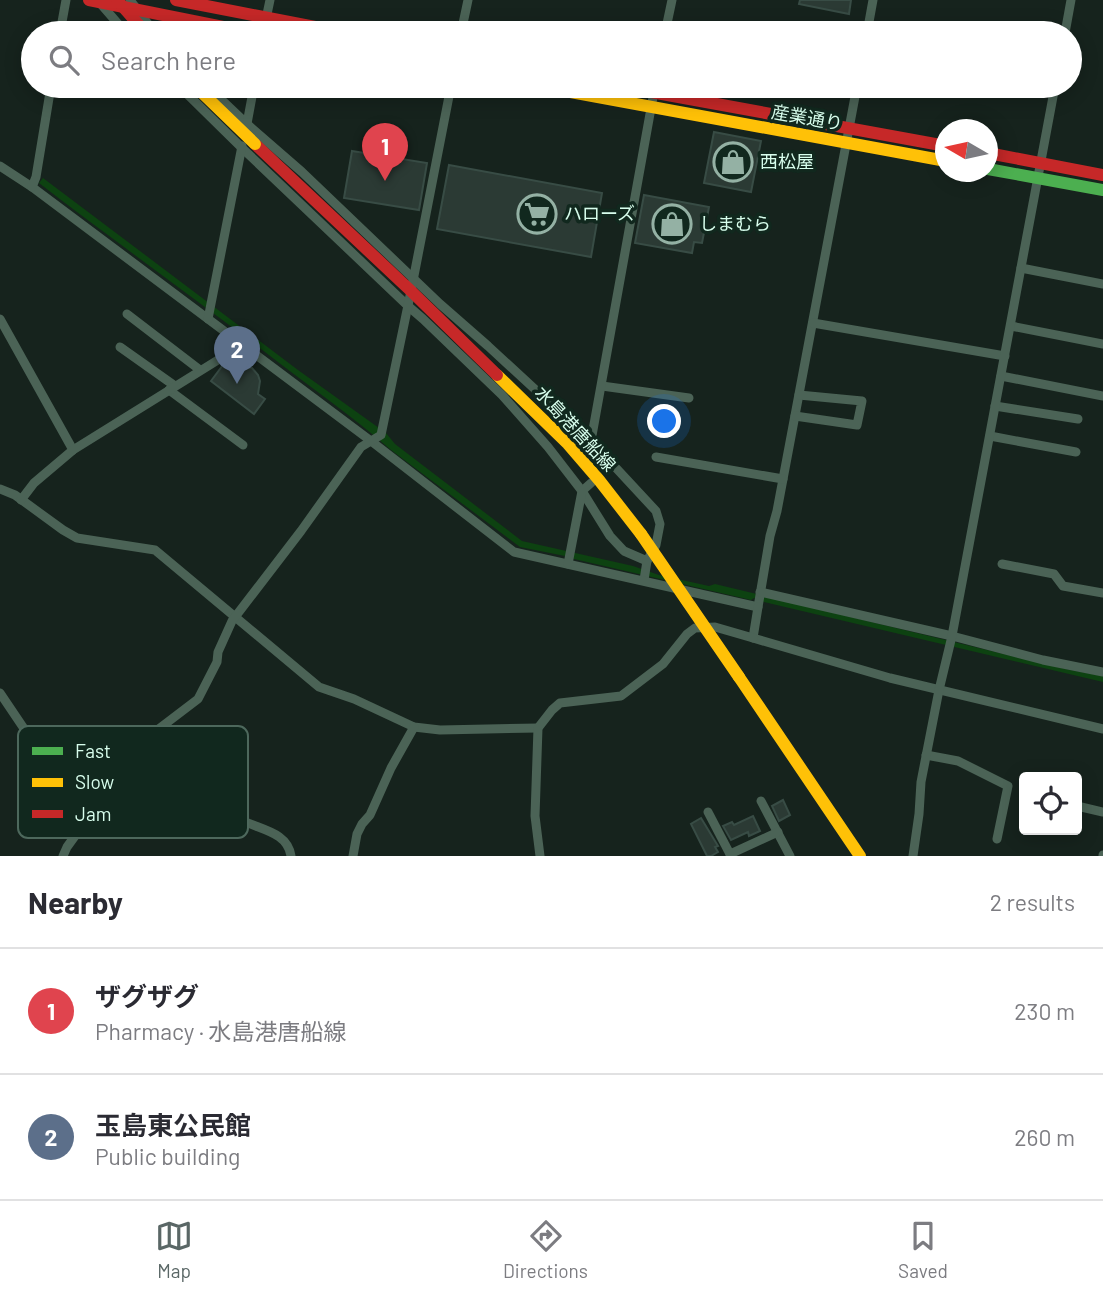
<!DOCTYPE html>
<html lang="en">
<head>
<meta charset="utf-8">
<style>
	body { margin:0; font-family:Barlow,"Noto Sans JP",sans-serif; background:#f7f7f7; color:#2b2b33 }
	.controls { position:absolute; right:21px; bottom:21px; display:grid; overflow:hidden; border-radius:7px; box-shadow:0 4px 18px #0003 }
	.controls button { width:63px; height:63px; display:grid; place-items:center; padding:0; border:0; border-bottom:2px solid #e1e1e2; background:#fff; color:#2b2b33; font:35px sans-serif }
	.compass { position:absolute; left:935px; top:119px; width:63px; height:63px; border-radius:50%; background:#fff; box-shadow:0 4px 18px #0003; rotate:279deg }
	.you { position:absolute; left:665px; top:422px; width:24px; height:24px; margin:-18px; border:5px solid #fff; border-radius:50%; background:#1a73e8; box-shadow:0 0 0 10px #1a73e833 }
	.badge { display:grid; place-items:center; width:46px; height:46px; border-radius:50%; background:#5a6766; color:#fff; font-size:23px; font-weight:700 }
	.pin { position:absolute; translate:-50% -58px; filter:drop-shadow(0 2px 4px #0008) }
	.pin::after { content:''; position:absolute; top:37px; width:24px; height:21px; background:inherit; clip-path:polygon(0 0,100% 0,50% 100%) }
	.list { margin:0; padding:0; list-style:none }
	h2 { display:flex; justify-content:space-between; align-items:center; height:91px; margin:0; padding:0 28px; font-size:30px }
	h2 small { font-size:23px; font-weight:400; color:#7c7c81 }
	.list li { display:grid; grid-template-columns:46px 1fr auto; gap:21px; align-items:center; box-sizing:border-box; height:126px; padding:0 28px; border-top:2px solid #e1e1e2 }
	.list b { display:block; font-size:26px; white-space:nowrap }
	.list p { margin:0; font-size:23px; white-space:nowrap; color:#7c7c81 }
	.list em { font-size:23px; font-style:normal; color:#7c7c81 }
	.icon { flex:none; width:38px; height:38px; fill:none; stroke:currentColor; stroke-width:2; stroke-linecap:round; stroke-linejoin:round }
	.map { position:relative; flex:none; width:1103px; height:856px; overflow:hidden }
	.search { position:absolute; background:#fff; box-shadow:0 4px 18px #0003; left:21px; right:21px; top:21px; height:77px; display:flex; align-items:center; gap:18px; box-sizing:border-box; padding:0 24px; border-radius:38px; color:#7c7c81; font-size:26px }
	.sheet { height:343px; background:#fff }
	nav { display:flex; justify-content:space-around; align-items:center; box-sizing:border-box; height:98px; border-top:2px solid #e1e1e2; background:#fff; font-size:19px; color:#7c7c81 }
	nav a { display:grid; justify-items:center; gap:4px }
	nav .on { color:#5a6766 }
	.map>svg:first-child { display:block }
	.water { fill:#0d4211 }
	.building { fill:#2b3a34; stroke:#384c45; stroke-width:2 }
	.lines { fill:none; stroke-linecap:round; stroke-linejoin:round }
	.street { stroke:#4b6356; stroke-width:9 }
	.fast { stroke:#4caf50; stroke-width:12 }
	.slow { stroke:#ffc107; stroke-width:12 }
	.jam { stroke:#c62828; stroke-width:12 }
	.slow-bridge { stroke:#ffc107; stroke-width:12 }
	.jam-bridge { stroke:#c62828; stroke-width:12 }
	.labels { text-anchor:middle; stroke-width:7; stroke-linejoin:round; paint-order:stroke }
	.street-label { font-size:18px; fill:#d8feed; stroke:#11281e }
	.poi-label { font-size:18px; fill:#d8feed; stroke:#11281e; text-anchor:start }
	.key { fill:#11281e; stroke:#4d685c; stroke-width:2 }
	.key-label { font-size:19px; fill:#d8feed }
</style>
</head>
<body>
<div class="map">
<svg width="1103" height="856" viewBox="0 0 1103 856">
	<rect width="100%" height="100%" fill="#16231d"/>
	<path class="water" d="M43,178l255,192 88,63 9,11 127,97 111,25 26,9 50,11 6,-2 355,86 33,6v6l-339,-80 -10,-4 -3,2 -177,-41 -9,-3 -45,-9 -129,-97c-40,-35 -84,-65 -126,-98 -75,-57 -152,-112 -226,-169z"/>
	<g class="building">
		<path d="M800,0h51l-2,14 -50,-10z"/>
		<path d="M714,132l47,9 -10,51 -47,-9z"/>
		<path d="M352,151l75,12 -8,47 -75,-12z"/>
		<path d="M449,165l153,28 -11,64 -154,-28z"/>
		<path d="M644,195l65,12 -7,36 -8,-1 -2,11 -57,-10z"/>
		<path d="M230,360l7,5 15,3 6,7 2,6 -2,13 7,5 -11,15 -43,-33 12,-16z"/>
		<path d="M783,800l7,15 -11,6 -7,-15z"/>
		<path d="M753,816l7,15 -11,5 -1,-4 -17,8 -8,-14 9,-4 2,3z"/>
		<path d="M701,818l17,28 -3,1 3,5 -7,4h-4l-16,-32z"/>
	</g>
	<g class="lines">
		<g class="street">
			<path d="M130,0l25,33"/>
			<path d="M100,3l26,30"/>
			<path d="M60,33l6,-33"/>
			<path d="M263,33l7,-33"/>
			<path d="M461,33l7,-33"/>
			<path d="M665,33l7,-33"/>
			<path d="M867,33l6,-33"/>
			<path d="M1065,33l6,-33"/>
			<path d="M179,86l63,62 166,158 15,13 79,76 46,52 34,44 28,45 14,15 23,10"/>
			<path d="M207,86l40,38 55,48 138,132 48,42 103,95 65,70 4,13 -4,21 -9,16 -3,19"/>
			<path d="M246,129l8,-43"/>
			<path d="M0,166l32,21 339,254 143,111 244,55 12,-71 7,-25 80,-425"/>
			<path d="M32,187l4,-10 15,-91"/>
			<path d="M1021,268l82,16"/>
			<path d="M127,314l73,56"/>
			<path d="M0,319l73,131"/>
			<path d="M208,319l34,-173"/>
			<path d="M813,323l192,33"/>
			<path d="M1011,326l92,18"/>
			<path d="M120,347l55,39"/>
			<path d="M1001,376l102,20"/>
			<path d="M602,386l87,12"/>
			<path d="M169,390l74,55"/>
			<path d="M995,406l83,13"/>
			<path d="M795,416l62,9 5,-24 -63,-6"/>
			<path d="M990,436l86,16"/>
			<path d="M591,441l64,-355"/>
			<path d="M656,457l127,22"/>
			<path d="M0,489l15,6 48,35 14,8 78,12 164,137 35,12 60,28 26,3 98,-2"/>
			<path d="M21,500l13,-17 39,-33 169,-105"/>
			<path d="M568,564l14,-73 9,-8"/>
			<path d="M1002,564l52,10 9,12 40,7"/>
			<path d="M760,592l192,44 91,24 60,12"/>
			<path d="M758,607l-5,31 137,40 213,51"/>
			<path d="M0,693l29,43 33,14 48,16"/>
			<path d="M155,732l23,23 43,38c6,7 7,17 14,23 19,14 52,13 56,40"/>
			<path d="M926,755l32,6 50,25 -11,53"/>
			<path d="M761,801l29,55"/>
			<path d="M1077,806l26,6"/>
			<path d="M708,812l23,44"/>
			<path d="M730,854l48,-22"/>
			<path d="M63,856l4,-9 34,-47 6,-13 3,-21 88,-67 19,-37 1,-10 14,-31 69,-90 60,-84 20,-12 30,-144 40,-205"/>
			<path d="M353,856l4,-22 5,-10 8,-9 21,-47 23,-41"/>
			<path d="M540,856l-5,-40 3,-88 14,-18 8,-7 61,-7 42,-32 24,-30 8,-6 20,-1 38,11"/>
			<path d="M913,856l6,-42 2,-32 18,-92 13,-54 103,-550"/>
			<path d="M1103,856v-1"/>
		</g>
		<path class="fast" d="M988,169l115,21"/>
		<g class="slow">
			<path d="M538,86l408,75"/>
			<path d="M497,375l71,69 31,36 42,54"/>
			<path d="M739,677l121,179"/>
		</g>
		<g class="jam">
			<path d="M89,0l164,33"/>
			<path d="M176,0l170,33"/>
			<path d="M618,86l328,60"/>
			<path d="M255,144l156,147 86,84"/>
			<path d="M988,153l115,22"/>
		</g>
		<g class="slow-bridge">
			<path d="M195,86l60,58"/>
			<path d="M641,534l98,143"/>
		</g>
		<path class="jam-bridge" d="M117,0l29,33"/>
	</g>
	<defs>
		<g id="shop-ring" transform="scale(2.0125)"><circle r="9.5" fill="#11281e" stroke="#94b1a4" stroke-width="1.5"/><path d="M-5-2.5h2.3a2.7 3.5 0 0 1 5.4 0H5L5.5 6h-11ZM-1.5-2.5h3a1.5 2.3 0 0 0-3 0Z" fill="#94b1a4"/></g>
		<g id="supermarket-ring" transform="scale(2.0125)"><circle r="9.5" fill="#11281e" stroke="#94b1a4" stroke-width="1.5"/><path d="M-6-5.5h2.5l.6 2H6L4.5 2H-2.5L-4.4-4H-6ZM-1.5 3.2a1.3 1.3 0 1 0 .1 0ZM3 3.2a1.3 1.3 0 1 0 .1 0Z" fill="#94b1a4"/></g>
	</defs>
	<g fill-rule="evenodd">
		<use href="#shop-ring" x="733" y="162"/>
		<use href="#supermarket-ring" x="537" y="214"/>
		<use href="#shop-ring" x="672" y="224"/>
	</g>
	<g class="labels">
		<g class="street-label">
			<text transform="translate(807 118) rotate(10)" y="6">産業通り</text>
			<text transform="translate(575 429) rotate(47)" y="6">水島港唐船線</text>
		</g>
		<g class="poi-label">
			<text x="760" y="168">西松屋</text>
			<text x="564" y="220">ハローズ</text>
			<text x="699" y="230">しまむら</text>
		</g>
	</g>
	<rect x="18" y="726" width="230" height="112" rx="10" class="key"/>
	<rect x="32" y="747" width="31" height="8" fill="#4caf50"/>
	<rect x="32" y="778" width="31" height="9" fill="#ffc107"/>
	<rect x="32" y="810" width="31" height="8" fill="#c62828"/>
	<g class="key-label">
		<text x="75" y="758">Fast</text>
		<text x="75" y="789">Slow</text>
		<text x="75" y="821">Jam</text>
	</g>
</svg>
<div class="controls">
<button><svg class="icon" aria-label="locate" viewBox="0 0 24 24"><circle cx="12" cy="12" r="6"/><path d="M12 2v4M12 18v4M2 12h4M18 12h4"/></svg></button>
</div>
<svg class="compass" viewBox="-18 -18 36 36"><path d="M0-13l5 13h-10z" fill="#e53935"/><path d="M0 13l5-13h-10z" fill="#7c7c81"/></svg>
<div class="you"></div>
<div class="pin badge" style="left:385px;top:181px;background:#e0444e">1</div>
<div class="pin badge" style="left:237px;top:384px;background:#5c6f8a">2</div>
<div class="search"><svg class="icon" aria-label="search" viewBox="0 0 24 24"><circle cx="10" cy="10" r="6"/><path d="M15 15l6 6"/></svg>Search here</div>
</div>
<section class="sheet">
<h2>Nearby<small>2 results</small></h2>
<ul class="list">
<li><span class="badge" style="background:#e0444e">1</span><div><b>ザグザグ</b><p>Pharmacy · 水島港唐船線</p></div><em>230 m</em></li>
<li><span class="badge" style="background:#5c6f8a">2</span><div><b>玉島東公民館</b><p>Public building</p></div><em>260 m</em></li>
</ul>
</section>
<nav>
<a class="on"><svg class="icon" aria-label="map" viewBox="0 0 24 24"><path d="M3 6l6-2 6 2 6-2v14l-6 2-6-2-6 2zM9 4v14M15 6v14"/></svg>Map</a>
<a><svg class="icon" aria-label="directions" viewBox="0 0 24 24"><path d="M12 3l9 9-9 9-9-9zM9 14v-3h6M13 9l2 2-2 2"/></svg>Directions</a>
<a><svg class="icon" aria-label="saved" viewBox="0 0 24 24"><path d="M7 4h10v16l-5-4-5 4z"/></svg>Saved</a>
</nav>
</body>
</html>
